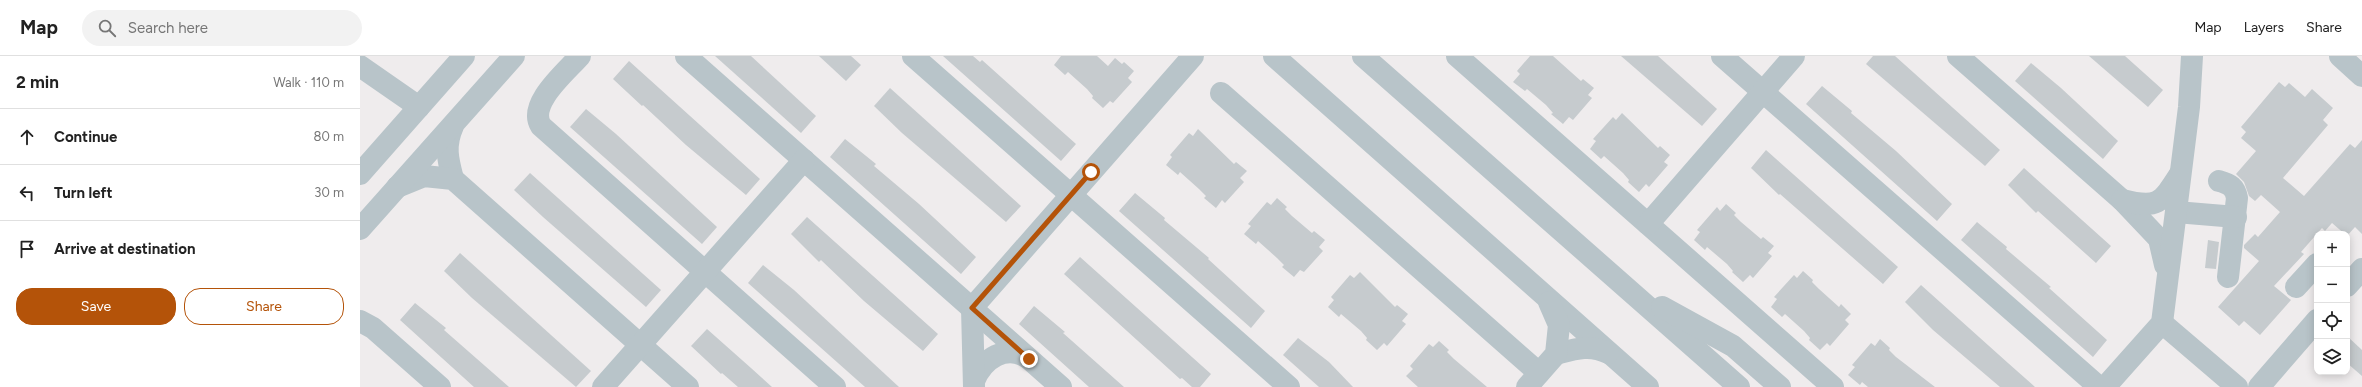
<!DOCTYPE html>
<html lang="en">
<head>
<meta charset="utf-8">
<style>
	body { margin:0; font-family:Figtree,sans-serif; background:#f2f2f2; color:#222 }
	.controls { position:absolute; right:12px; bottom:12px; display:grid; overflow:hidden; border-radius:8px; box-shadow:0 2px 10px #0003 }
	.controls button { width:36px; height:36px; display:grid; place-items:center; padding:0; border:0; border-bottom:1px solid #e0e0e0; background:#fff; color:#222; font:20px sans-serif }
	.stop { position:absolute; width:12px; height:12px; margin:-9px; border:3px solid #b45309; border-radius:50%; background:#fff }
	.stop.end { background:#b45309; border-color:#fff; box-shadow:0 1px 4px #0008 }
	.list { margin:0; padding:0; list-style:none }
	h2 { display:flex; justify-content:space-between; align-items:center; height:52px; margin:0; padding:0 16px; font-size:17px }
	h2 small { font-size:13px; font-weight:400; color:#767676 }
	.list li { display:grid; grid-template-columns:26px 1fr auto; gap:12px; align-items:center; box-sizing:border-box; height:56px; padding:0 16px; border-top:1px solid #e0e0e0 }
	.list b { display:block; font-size:15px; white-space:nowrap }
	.list em { font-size:13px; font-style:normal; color:#767676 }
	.actions { display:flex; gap:8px; padding:12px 16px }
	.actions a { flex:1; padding:9px 0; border:1px solid #b45309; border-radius:16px; text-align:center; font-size:14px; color:#b45309 }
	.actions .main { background:#b45309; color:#fff }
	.icon { flex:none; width:22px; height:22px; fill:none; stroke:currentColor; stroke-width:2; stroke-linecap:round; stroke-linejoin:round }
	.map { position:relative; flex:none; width:2002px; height:331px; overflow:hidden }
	header { display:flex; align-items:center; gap:24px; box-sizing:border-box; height:56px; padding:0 20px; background:#fff; border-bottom:1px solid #e0e0e0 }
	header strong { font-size:19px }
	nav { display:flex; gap:22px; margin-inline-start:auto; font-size:14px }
	.search { width:280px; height:36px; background:#f2f2f2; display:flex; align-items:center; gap:10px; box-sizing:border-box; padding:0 14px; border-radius:22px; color:#767676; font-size:15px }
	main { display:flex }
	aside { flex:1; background:#fff }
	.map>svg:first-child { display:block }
	.building { fill:#c6cbce }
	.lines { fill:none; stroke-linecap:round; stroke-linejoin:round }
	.minor { stroke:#b8c4c9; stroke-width:22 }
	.route { stroke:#b45309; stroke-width:5 }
</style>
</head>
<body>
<header>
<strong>Map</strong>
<div class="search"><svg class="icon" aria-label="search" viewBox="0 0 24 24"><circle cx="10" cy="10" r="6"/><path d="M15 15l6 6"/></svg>Search here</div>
<nav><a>Map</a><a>Layers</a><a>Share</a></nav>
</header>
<main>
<aside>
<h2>2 min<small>Walk · 110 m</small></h2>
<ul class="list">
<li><svg class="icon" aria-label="ahead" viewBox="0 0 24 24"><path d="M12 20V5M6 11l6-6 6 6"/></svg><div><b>Continue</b></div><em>80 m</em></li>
<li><svg class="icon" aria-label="left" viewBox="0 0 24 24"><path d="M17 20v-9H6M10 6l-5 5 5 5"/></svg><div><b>Turn left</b></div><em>30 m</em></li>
<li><svg class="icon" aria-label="arrive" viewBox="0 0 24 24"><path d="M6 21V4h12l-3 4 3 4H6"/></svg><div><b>Arrive at destination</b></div></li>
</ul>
<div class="actions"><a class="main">Save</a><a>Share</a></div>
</aside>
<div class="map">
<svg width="2002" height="331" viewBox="0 0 2002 331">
	<rect width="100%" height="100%" fill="#efeced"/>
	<g class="building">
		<path d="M355,0h36l65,60 -15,17z"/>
		<path d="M459,0h32l10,9 -15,16z"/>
		<path d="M583,0h30l7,6 2,-2 94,84 -15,17z"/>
		<path d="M701,0h36l11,10 7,-8 7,6 2,-2 10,9 -6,7 4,4 -19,21 -3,-2 -7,7 -11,-10 1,-2 -6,-7 -19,-17 -3,3 -11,-10z"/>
		<path d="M1170,0h23l28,25 2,-2 11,9 -6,7 4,3 -19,22 -4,-3 -6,7 -12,-10 2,-1 -7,-8 -19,-16 -2,2 -12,-9 7,-8 -3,-3z"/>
		<path d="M1261,0h37l59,53 -15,17z"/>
		<path d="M1513,0h22l105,94 -15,16 -119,-102z"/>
		<path d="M1729,0h36l38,34 -15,17z"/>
		<path d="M269,5l131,118 -14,16 -60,-50 -43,-40 -1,1 -29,-27z"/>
		<path d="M1671,7l30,25 57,53 -15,18 -88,-78z"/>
		<path d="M1919,26l6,5 4,-4 16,14 7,-8 21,19 -10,12 5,5 -45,53 21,18 46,-52 5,4 7,-8v94l-7,-7 -8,9 -15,-13 -7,8 -3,-3 -21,24 3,2 -30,32 17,14 -31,35 -16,-14 -5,5 -21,-19 41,-46 -15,-13v-3l11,-11 3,3 22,-25 -19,-17 -6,6 -6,-5 -5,-14 -8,-8 20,-23 -15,-13 5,-6 -5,-5z"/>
		<path d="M1462,30l30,25 -1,2 45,38 56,53 -15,17 -131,-117z"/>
		<path d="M530,32l131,118 -15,16 -104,-89 -28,-27z"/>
		<path d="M226,53l30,25 101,93 -15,17 -132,-117z"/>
		<path d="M1262,57l36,35 2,-2 10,9 -6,7 4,3 -19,22 -3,-3 -7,8 -11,-10 1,-2 -6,-7 -19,-17 -3,3 -11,-10 6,-8 -3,-2 20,-22 3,3z"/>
		<path d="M838,73l36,35 2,-2 11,9 -7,7 4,4 -19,21 -3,-3 -6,8 -12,-10 2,-2 -7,-7 -19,-17 -2,3 -12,-10 6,-8 -2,-2 19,-22 4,3z"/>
		<path d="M485,83l31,25 -2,2 45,38 57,53 -15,17 -131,-117z"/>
		<path d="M1406,94l132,117 -15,17 -103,-90 -1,1 -28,-27z"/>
		<path d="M1664,112l87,78 -15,17 -58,-52 -2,2 -28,-28z"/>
		<path d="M170,117l131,117 -15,17 -103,-90 -29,-27z"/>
		<path d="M775,137l30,25 -1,2 45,38 -1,1 57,52 -14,17 -132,-117z"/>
		<path d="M917,142l10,9 -2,2 7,7 20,17 2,-2 11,9 -6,7 4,4 -19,21 -4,-2 -6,7 -12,-10 2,-2 -7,-7 -19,-17 -2,3 -12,-10 7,-8 -3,-2 19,-22 4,3z"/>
		<path d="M1366,148l10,9 -2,2 7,7 20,17 2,-2 11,9 -6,7 4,3 -19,22 -3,-3 -7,7 -11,-10 1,-1 -6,-7 -20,-17 -2,3 -11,-10 6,-8 -3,-2 20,-23 3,4z"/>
		<path d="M447,161l131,117 -15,17 -59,-50 -43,-41 -2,2 -28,-28z"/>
		<path d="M1617,166l30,25 -1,2 45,38 -2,1 58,52 -14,17 -132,-117z"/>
		<path d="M1848,184l11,2 -3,27 -11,-1z"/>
		<path d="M100,197l131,118 -15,16 -104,-89 -28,-27z"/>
		<path d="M720,201l131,117 -11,13h-8l-10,-9 -2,1 -116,-105z"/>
		<path d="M403,209l31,25 105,97h-34l-117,-104z"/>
		<path d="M1443,215l10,9 -1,2 7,7 20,18 2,-3 10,10 -6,6 4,4 -19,22 -3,-3 -7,7 -11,-10 1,-2 -6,-7 -19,-17 -3,3 -11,-10 6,-8 -3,-2 20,-22 3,3z"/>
		<path d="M1000,216l35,35 2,-2 11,9 -6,7 4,3 -19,22 -3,-3 -7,7 -11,-10 1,-2 -6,-7 -20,-17 -2,3 -11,-10 6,-7 -3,-3 19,-22 4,3z"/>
		<path d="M1561,229l87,78 27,24h-35l-67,-57 -28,-28z"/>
		<path d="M55,247l31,25 -2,2 65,57h-35l-74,-67z"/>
		<path d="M674,250l31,26 -2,1 61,54h-35l-70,-63z"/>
		<path d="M347,273l44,39 21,19h-34l-16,-14 -1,1 -30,-28z"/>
		<path d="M1987,280l15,14v26l-15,-13z"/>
		<path d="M938,282l31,24 24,25h-34l-36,-32z"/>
		<path d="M1520,283l10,9 -1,2 7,7 39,30h-67l-6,-5 -2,3 -12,-10 7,-8 -3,-2 19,-22 4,3z"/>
		<path d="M1079,285l10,9 -2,2 7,7 33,28h-69l-12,-11 7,-7 -3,-3 19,-22 4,3z"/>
	</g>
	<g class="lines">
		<g class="minor">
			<path d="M220,0c-14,16 -53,48 -39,70l294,261"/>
			<path d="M326,0l375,331"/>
			<path d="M553,0l376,331"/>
			<path d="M914,0l374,331"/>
			<path d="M1003,0l376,331"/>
			<path d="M1097,0l376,331"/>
			<path d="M1362,0l377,331"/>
			<path d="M1598,0l164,144 37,39 6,26"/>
			<path d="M1980,0l22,20"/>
			<path d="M0,10l59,41"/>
			<path d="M861,37l318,280"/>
			<path d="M93,70c-9,20 -5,34 0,53"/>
			<path d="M0,118l104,-118"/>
			<path d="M1859,125c11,3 16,6 18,17l-9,79"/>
			<path d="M37,131l27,-11 29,3 235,208"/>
			<path d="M1762,144c35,9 39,4 58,-26"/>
			<path d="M1816,156l60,5"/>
			<path d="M1288,168l146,-168"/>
			<path d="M0,173l154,-173"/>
			<path d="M1987,230l15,-17"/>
			<path d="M1936,231l21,-23"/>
			<path d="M1302,251l71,39 47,41"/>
			<path d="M0,265l13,7 67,59"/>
			<path d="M1802,267l75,64"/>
			<path d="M1196,298c19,-5 34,-10 52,-1"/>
			<path d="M614,325c9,-22 32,-38 54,-23"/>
			<path d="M243,331l201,-227"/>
			<path d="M614,331l-2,-79 221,-252"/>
			<path d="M1167,331l29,-33 3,-29 -10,-23"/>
			<path d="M1745,331l57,-64 27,-216 3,-51"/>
			<path d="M1899,331l58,-67"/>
		</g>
	</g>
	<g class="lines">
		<path class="route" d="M669,303l-57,-51 119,-136"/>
	</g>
</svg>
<div class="controls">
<button>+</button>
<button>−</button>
<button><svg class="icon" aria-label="locate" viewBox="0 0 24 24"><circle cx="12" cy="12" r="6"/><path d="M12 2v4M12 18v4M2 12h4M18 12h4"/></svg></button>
<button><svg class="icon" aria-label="layers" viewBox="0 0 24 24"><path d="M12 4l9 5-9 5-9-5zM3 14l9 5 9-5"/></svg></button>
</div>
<div class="stop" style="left:731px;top:116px"></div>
<div class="stop end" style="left:669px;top:303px"></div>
</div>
</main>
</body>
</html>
